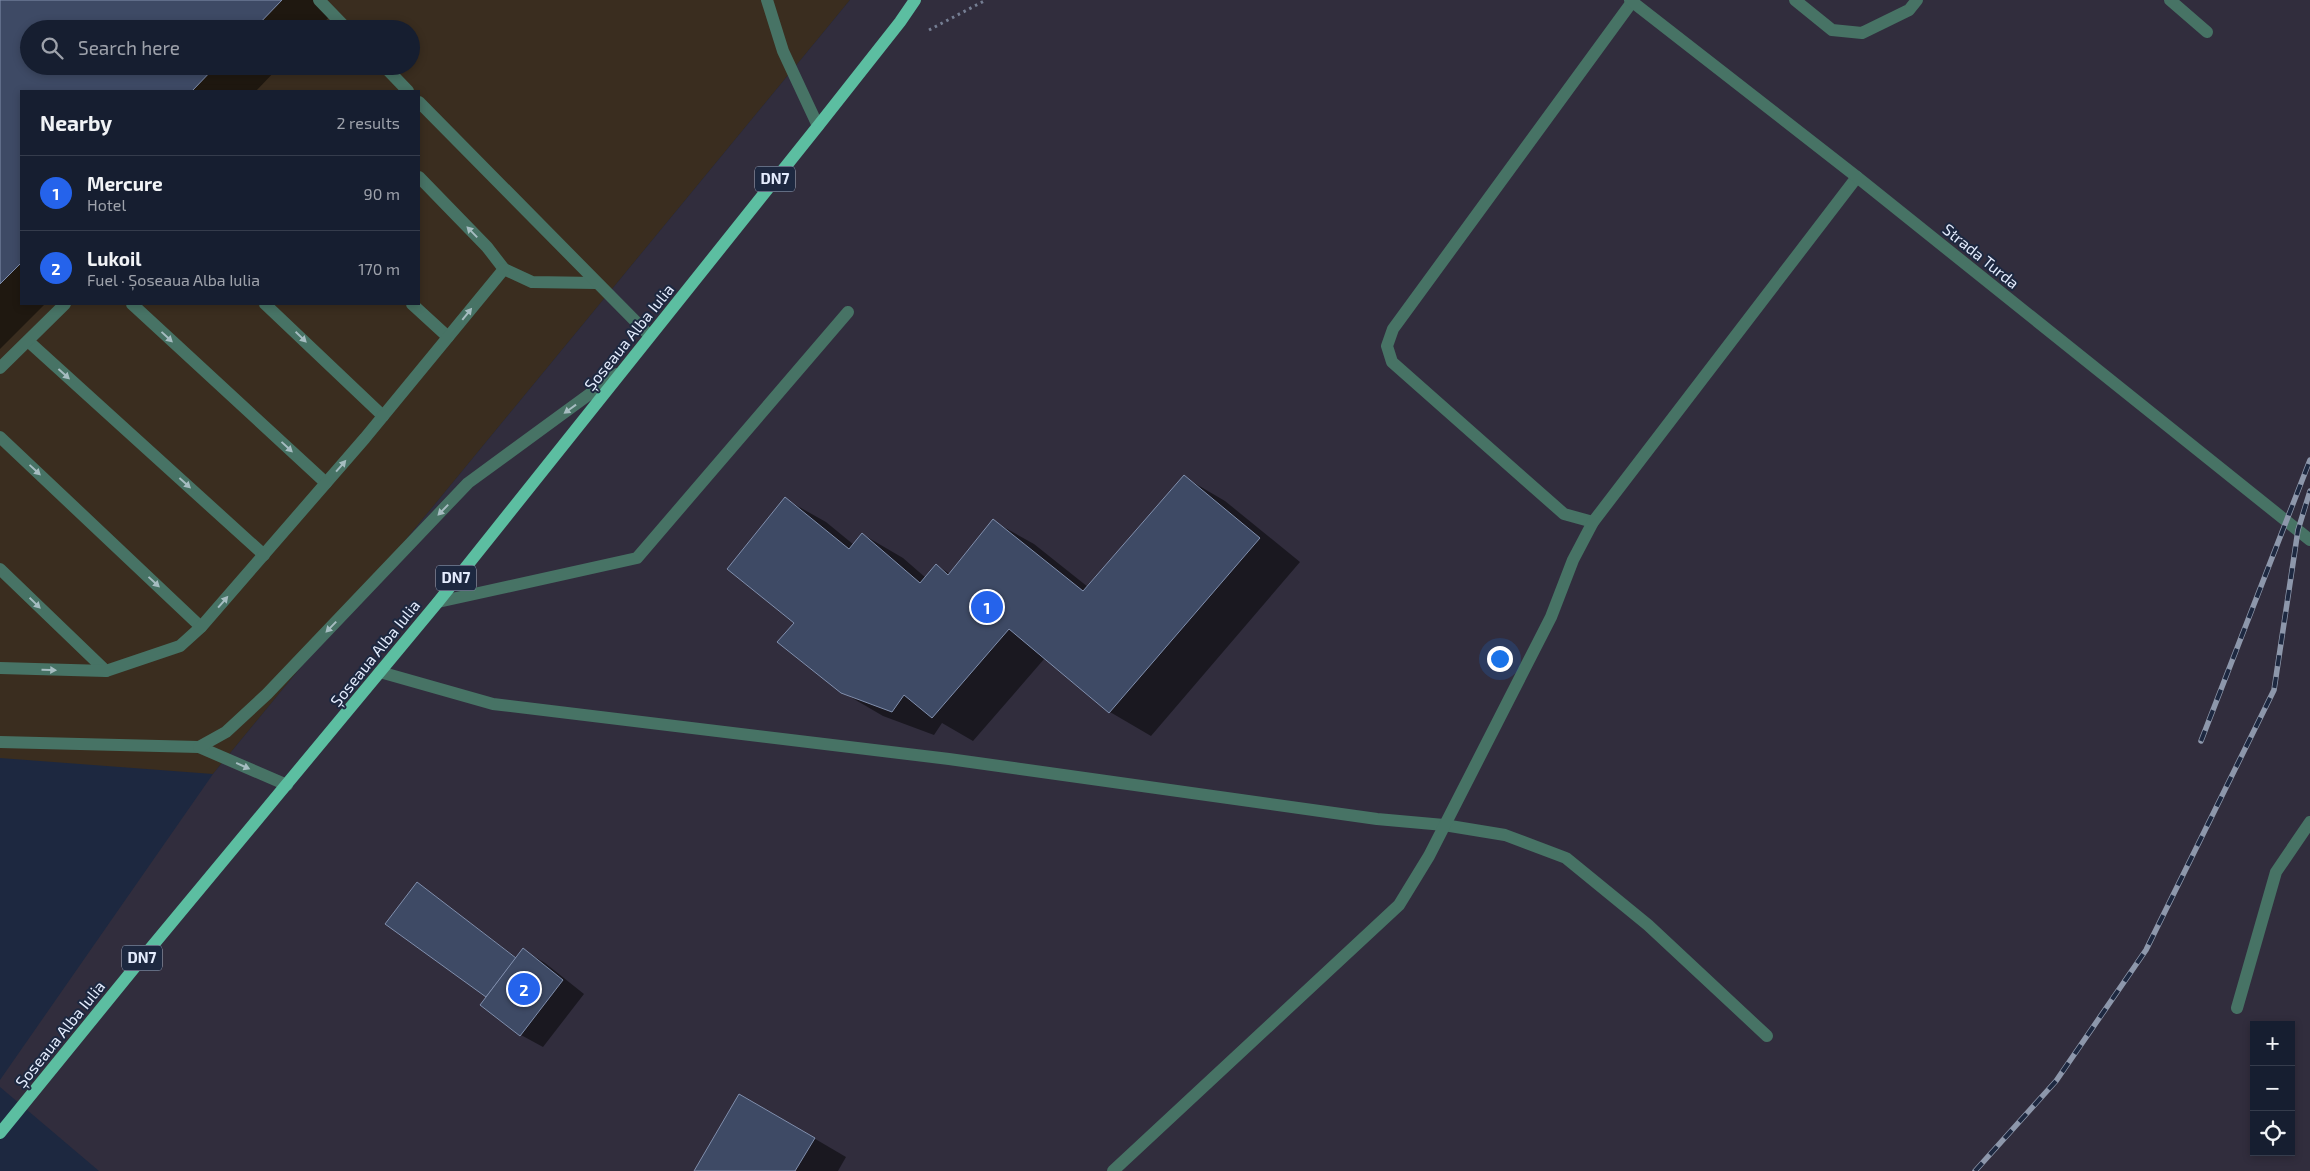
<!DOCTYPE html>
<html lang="en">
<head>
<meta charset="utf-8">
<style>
	body { margin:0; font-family:"Exo 2",sans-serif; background:#1f2738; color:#f1f3f6 }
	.controls { position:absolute; right:15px; bottom:15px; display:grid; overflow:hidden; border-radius:0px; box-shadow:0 2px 8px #0003 }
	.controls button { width:45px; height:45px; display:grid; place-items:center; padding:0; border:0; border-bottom:1px solid #353c4c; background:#161e30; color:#f1f3f6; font:25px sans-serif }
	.you { position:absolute; left:1499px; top:658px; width:18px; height:18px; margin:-12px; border:4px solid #fff; border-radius:50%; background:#1a73e8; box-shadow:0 0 0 8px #1a73e833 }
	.badge { display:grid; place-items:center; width:32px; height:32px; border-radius:50%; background:#2563eb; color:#fff; font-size:16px; font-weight:700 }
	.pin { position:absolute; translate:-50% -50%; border:2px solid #fff; box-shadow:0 1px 5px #0006 }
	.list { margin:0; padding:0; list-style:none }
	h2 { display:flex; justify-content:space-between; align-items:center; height:65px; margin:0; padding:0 20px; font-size:21px }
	h2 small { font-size:16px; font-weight:400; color:#9ea2ab }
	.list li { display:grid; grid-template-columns:32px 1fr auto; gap:15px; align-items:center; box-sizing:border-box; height:75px; padding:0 20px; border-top:1px solid #353c4c }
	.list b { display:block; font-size:19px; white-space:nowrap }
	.list p { margin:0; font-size:16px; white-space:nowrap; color:#9ea2ab }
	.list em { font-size:16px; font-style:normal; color:#9ea2ab }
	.icon { flex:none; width:28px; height:28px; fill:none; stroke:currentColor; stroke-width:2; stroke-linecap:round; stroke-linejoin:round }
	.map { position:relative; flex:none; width:2310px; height:1171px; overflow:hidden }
	.search { position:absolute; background:#161e30; box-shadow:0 2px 8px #0003; left:20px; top:20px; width:400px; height:55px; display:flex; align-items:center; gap:12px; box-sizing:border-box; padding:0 18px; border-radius:28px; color:#9ea2ab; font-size:19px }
	.panel { position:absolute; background:#161e30; box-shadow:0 2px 8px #0003; left:20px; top:90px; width:400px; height:215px; border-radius:0px }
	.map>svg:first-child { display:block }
	.commercial { fill:#3a2d1f; fill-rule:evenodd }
	.industrial { fill:#312d3d; fill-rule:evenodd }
	.shadow { fill:#0007 }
	.building { fill:#3e4a65; stroke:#818fad }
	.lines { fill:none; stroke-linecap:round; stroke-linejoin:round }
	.path { stroke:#757e93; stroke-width:3; stroke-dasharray:2.5 4; stroke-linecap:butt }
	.lane { stroke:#477365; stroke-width:12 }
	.street { stroke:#477365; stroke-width:12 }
	.primary { stroke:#5cbea1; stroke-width:12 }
	.rail-casing { stroke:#8d97ab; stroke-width:5.5 }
	.rail { stroke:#1d2840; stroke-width:4; stroke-dasharray:11; stroke-linecap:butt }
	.oneway { fill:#a5bcc0 }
	.labels { text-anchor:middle; stroke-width:4; stroke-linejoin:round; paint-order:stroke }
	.shield { fill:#1d2840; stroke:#a8b1c4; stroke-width:1 }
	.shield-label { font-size:15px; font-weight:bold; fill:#e4ecfd }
	.street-label { font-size:16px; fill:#e4ecfd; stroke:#1d2840 }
</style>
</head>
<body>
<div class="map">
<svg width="2310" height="1171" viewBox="0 0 2310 1171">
	<rect width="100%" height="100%" fill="#1d2840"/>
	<path class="commercial" d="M0,0h850l-637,774 -213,-16zM29,29h382v37h-382zM21,91h398v213h-398z"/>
	<path class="industrial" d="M850,0h1460v1171h-2211l-99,-84v-7l213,-306zM2254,1025h37v127h-37z"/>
	<g class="shadow">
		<path d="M0,0h315l15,16 -12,13h-289v37h251l-24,25h-235v213h24l-45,45z"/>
		<path d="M1184,477l41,24 75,61 -149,174 -41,-24 -65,-54 -72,83 -31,-18 -8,12 -51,-19 -41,-24 -57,-193 41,23 28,23 8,-11 41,24 23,20 10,-13 14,9 43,-53 41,23 54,43z"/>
		<path d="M417,884l100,74 6,-8 22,13 39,31 -41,53 -22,-12 -33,-38 -101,-73z"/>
		<path d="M740,1095l106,62 -8,14h-143z"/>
	</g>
	<g class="building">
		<path d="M0,0h282l-28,29h-225v37h187l-24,25h-171v172l-21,21z"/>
		<path d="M1184,475l76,63 -151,175 -100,-84 -77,89 -28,-23 -12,17 -51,-19 -64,-51 17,-19 -67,-54 58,-72 64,52 13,-16 58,50 16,-19 12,11 45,-56 90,72z"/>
		<path d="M417,882l99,76 -30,39 -101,-73z"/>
		<path d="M523,948l40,32 -43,56 -40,-31z"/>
		<path d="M739,1094l76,44 -20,33h-101z"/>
	</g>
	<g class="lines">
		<path class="path" d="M929,30l57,-30"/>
		<g class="lane">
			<path d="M767,0l16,51 35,75"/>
			<path d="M1795,0l37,30 30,3 47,-23 8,-10"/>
			<path d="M2170,0l37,32"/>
			<path d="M419,177l68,70 17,22 28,13 64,1"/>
			<path d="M132,304l194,179"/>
			<path d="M265,304l118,112"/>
			<path d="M412,304l36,33"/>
			<path d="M28,341l236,214"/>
			<path d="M0,368l65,-64"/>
			<path d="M0,437l201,190"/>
			<path d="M1593,522l-29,-8 -172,-152 -5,-16 6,-17 239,-327"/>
			<path d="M0,569l106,102"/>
			<path d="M438,602l199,-44 211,-246"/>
			<path d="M0,668l106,3 74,-25 21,-19 164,-189 139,-169"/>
			<path d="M380,672l113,32 456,55 428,60 67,6 61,10 61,23 82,67 119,111"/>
			<path d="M2237,1008l39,-136 34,-50"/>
			<path d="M1113,1171l286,-266 30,-49 122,-239 22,-57 20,-38 264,-345"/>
		</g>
		<g class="street">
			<path d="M319,0l28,29"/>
			<path d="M1630,0l227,177 453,363"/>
			<path d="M384,66l24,25"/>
			<path d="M419,102l231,234"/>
			<path d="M0,742l199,5 88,38"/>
			<path d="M199,747l27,-15 41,-38 201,-211 149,-109"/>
		</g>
		<path class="primary" d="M0,1133l144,-177 294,-354 380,-476 82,-104 15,-22"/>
		<g class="rail-casing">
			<g id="rail">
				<path d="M2201,741l109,-281"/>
				<path d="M1975,1171l81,-90 90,-131 128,-260 24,-160 12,-39"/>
			</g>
		</g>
		<use href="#rail" class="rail"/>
	</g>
	<defs><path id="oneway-solid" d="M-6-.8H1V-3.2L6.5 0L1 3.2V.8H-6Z" transform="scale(1.25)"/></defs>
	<g class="oneway">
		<use href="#oneway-solid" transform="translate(472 232) rotate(-134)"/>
		<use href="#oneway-solid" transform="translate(467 314) rotate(-51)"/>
		<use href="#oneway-solid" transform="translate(167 337) rotate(43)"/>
		<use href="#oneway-solid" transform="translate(301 337) rotate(44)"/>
		<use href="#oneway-solid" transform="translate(64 374) rotate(42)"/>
		<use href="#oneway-solid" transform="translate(570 409) rotate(144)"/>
		<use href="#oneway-solid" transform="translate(287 447) rotate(43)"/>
		<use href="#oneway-solid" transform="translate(341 466) rotate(-49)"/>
		<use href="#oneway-solid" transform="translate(35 470) rotate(43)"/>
		<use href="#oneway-solid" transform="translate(185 483) rotate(42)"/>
		<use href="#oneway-solid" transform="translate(443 510) rotate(134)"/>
		<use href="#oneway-solid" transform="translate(154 582) rotate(43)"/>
		<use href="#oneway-solid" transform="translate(223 602) rotate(-49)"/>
		<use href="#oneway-solid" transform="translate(35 603) rotate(44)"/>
		<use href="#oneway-solid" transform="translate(331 627) rotate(134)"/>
		<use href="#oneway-solid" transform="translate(49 670) rotate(2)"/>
		<use href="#oneway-solid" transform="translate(243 766) rotate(24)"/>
	</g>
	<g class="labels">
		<g class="shield">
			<rect x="755" y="166.5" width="40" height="25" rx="4"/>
			<rect x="436" y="565.5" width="40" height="25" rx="4"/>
			<rect x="122" y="945.5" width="40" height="25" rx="4"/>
		</g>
		<g class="shield-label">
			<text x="775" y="184">DN7</text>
			<text x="456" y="583">DN7</text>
			<text x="142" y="963">DN7</text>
		</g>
		<g class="street-label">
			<text transform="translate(1981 256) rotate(39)" y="6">Strada Turda</text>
			<text transform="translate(629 337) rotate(-51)" y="6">Șoseaua Alba Iulia</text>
			<text transform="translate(375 653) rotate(-51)" y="6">Șoseaua Alba Iulia</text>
			<text transform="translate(60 1034) rotate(-51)" y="6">Șoseaua Alba Iulia</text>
		</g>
	</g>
</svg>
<div class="controls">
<button>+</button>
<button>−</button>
<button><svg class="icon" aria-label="locate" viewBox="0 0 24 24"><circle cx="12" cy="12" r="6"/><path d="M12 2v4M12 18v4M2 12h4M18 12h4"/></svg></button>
</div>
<div class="you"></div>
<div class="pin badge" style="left:987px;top:607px">1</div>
<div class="pin badge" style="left:524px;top:989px">2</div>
<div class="search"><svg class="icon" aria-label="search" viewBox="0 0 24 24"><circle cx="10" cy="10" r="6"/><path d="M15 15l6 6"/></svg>Search here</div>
<section class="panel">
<h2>Nearby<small>2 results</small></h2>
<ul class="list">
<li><span class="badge">1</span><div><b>Mercure</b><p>Hotel</p></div><em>90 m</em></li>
<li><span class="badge">2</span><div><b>Lukoil</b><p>Fuel · Șoseaua Alba Iulia</p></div><em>170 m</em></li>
</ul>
</section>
</div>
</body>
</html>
